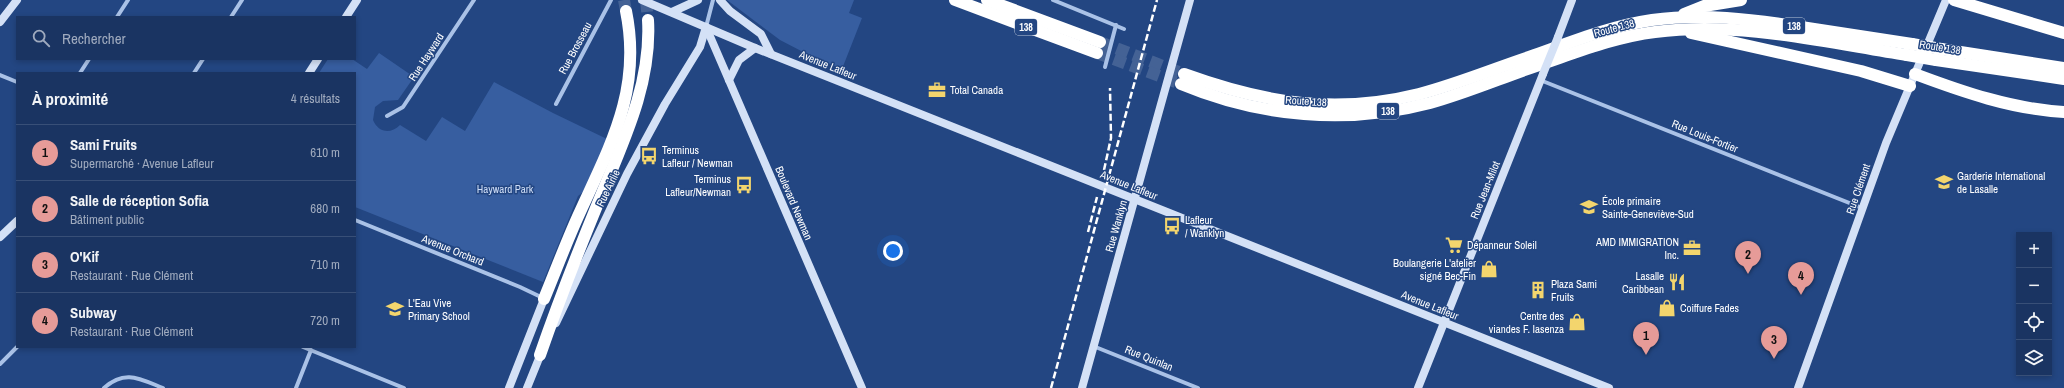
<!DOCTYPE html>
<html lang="fr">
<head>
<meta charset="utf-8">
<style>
	body { margin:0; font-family:"Archivo Narrow",sans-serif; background:#233c68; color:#f1f3f6 }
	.controls { position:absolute; right:12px; bottom:12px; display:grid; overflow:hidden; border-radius:0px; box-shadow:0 2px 6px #0003 }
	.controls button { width:36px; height:36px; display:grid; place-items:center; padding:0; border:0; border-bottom:1px solid #384f77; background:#1a3462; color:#f1f3f6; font:20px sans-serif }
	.you { position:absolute; left:893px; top:251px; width:14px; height:14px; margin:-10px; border:3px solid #fff; border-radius:50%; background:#1a73e8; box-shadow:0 0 0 6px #1a73e833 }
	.badge { display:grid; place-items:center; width:26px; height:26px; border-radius:50%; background:#e69b98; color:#111; font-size:13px; font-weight:700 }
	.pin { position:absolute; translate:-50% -33px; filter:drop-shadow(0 1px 2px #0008) }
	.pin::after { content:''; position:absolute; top:21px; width:14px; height:12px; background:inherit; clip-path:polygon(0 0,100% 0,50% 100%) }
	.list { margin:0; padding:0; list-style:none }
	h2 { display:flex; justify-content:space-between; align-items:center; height:52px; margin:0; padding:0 16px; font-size:17px }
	h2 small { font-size:13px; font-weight:400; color:#9faabe }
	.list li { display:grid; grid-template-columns:26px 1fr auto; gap:12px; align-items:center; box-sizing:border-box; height:56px; padding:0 16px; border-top:1px solid #384f77 }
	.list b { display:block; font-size:15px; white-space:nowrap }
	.list p { margin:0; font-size:13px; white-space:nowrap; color:#9faabe }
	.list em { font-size:13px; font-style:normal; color:#9faabe }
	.icon { flex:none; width:22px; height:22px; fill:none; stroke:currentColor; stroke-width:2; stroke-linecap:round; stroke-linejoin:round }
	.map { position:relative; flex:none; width:2064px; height:388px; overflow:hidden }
	.search { position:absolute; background:#1a3462; box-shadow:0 2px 6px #0003; left:16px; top:16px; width:340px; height:44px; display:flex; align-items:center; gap:10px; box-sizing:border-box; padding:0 14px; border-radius:0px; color:#9faabe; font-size:15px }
	.panel { position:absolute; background:#1a3462; box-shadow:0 2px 6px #0003; left:16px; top:72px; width:340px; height:276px; border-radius:0px }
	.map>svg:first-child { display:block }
	.green { fill:#375ea0 }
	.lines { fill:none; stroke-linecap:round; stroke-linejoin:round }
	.highway-tunnel { stroke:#446295; stroke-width:12; stroke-dasharray:12 6; stroke-linecap:butt }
	.street { stroke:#aac2e7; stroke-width:4 }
	.secondary { stroke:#d4e1f6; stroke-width:8 }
	.highway { stroke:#fff; stroke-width:12 }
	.rail { stroke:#fff; stroke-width:2.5; stroke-dasharray:7 3; stroke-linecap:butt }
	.secondary-bridge { stroke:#d4e1f6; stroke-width:8 }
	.highway-bridge { stroke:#fff; stroke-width:12 }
	.labels { text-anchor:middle; stroke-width:3; stroke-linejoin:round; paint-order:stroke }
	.shield { fill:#234682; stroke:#bdc8da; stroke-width:1 }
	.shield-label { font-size:10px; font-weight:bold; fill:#fff }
	.street-label { font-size:11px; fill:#fff; stroke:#234682 }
	.poi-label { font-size:11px; fill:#fff; stroke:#234682; text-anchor:start }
	.park-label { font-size:11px; fill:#ceddf6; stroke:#234682 }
</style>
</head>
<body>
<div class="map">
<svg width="2064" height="388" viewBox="0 0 2064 388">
	<rect width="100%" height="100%" fill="#234682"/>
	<g class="green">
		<path d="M727,0h127l-5,13 13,5 -20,51 -35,-15 -27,-14z"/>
		<path d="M379,53l35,24 -16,23 -15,1 -8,6 -2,13c5,12 17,15 27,5l26,16 16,-24 23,14 29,-49 59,31 54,26 -19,49 -10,8 -35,86 -188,-75v-134h-36l9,-14h24l15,10z"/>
	</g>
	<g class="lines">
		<g class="highway-tunnel">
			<path d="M624,0l2,11"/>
			<path d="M646,0l2,20"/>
			<path d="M1100,42l84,32"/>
			<path d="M1097,53l84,31"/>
		</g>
		<g class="street">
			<path d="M1053,0l71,29"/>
			<path d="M117,17l11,-17"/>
			<path d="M231,17l11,-17"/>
			<path d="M706,27l7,-27"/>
			<path d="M1105,67l11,-42"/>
			<path d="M80,73l9,-14"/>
			<path d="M194,73l9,-14"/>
			<path d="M0,75l17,7"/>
			<path d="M1540,80l322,128"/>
			<path d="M556,104l55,-104"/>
			<path d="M387,116l16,-9 71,-107"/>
			<path d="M355,220l165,67 23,11"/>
			<path d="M1093,346l105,42"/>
			<path d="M303,347l101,41"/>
			<path d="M0,364l17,-17"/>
			<path d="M104,388c21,-19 36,-9 59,0"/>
			<path d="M296,388l15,-38"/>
		</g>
		<g class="secondary">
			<path d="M642,0l113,48 854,340"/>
			<path d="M720,0l10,11 31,23 10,20"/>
			<path d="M672,12l26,-12"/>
			<path d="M346,17l11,-17"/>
			<path d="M0,22l17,-22"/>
			<path d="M706,27l156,361"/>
			<path d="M1558,37l14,-37"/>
			<path d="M309,73l9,-14"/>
			<path d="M729,80l10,-20 16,-12"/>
			<path d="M0,237l17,-16"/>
			<path d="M556,323l71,-149 38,-70 35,-57 6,-20"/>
			<path d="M509,388l35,-89"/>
			<path d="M527,388l15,-37"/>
			<path d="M1082,388l108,-388"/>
			<path d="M1418,388l125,-314"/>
			<path d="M1798,388l88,-245 60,-143"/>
		</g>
		<g class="highway">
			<path d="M955,0l142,53"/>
			<path d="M987,0l113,42"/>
			<path d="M1954,0l110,33"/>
			<path d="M1684,14l20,-8 37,-6"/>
			<path d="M1691,33l170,38 49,15"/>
			<path d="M1941,49l123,19"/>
			<path d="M1936,60l128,19"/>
			<path d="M1184,74c80,29 151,41 235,20 38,-10 74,-25 110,-37 40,-14 81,-31 123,-37 50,-7 99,-1 149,7 37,6 74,11 111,17"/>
			<path d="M1915,74c48,18 97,35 149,38"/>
			<path d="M1181,84c79,33 166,41 249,19 36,-10 71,-25 106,-37 39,-13 78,-29 119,-34 84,-11 169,10 252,23"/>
			<path d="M544,299c12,-29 23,-59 36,-87 31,-68 62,-123 46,-201"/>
			<path d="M540,355c17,-49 36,-98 56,-147 24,-60 56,-121 52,-188"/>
		</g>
		<g class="rail">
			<path d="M1104,170l7,-32 -1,-50"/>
			<path d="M1088,232l9,-35"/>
			<path d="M1051,388l106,-388"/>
		</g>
		<path class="secondary-bridge" d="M1543,74l15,-37"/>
		<g class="highway-bridge">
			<path d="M1912,44l29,5"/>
			<path d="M1907,55l29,5"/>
		</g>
	</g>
	<defs>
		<g id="office-bare" transform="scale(1.38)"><path d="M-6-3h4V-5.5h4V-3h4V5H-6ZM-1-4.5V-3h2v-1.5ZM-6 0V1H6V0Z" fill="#f3d56d" stroke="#234682" stroke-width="2.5" paint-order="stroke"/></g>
		<g id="bus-bare" transform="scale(1.38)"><path d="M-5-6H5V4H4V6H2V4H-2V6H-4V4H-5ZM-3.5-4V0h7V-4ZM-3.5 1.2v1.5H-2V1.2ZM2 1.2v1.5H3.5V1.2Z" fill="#f3d56d" stroke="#234682" stroke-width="2.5" paint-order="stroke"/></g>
		<g id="school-bare" transform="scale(1.38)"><path d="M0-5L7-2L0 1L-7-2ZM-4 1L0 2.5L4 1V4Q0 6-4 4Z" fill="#f3d56d" stroke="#234682" stroke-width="2.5" paint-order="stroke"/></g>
		<g id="supermarket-bare" transform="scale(1.38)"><path d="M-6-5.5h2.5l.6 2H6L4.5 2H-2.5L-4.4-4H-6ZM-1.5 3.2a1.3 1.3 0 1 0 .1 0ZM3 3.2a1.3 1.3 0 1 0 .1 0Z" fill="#f3d56d" stroke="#234682" stroke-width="2.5" paint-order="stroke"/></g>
		<g id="shop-bare" transform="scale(1.38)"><path d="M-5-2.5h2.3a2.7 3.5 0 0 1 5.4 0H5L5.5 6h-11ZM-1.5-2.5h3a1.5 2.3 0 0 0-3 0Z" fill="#f3d56d" stroke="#234682" stroke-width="2.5" paint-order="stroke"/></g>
		<g id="restaurant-bare" transform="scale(1.38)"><path d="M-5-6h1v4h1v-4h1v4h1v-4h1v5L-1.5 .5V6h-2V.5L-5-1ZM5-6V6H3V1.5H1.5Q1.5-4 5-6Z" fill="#f3d56d" stroke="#234682" stroke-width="2.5" paint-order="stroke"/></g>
		<g id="building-bare" transform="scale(1.38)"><path d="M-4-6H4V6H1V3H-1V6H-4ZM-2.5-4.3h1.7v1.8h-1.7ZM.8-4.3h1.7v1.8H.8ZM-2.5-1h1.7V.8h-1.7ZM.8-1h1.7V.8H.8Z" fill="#f3d56d" stroke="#234682" stroke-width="2.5" paint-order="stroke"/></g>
	</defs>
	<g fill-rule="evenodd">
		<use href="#office-bare" x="937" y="90"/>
		<use href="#bus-bare" x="649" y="156"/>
		<use href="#school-bare" x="1944" y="182"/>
		<use href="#bus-bare" x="744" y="185"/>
		<use href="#school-bare" x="1589" y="207"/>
		<use href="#bus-bare" x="1172" y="226"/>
		<use href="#supermarket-bare" x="1454" y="245"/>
		<use href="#office-bare" x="1692" y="248"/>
		<use href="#shop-bare" x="1489" y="269"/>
		<use href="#restaurant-bare" x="1677" y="282"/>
		<use href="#building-bare" x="1538" y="290"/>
		<use href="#shop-bare" x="1667" y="308"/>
		<use href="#school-bare" x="395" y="309"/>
		<use href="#shop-bare" x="1577" y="322"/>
	</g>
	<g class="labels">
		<g class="shield">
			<rect x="1783" y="18" width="22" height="16" rx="3"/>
			<rect x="1015" y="19" width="22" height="16" rx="3"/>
			<rect x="1377" y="103" width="22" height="16" rx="3"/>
		</g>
		<g class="shield-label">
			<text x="1794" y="30">138</text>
			<text x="1026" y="31">138</text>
			<text x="1388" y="115">138</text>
		</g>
		<g class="street-label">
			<text transform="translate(1614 28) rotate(-15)" y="4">Route 138</text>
			<text transform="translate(1940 47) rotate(9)" y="4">Route 138</text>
			<text transform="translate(575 48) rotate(-62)" y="4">Rue Brosseau</text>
			<text transform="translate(426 57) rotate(-57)" y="4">Rue Hayward</text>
			<text transform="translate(828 65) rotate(22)" y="4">Avenue Lafleur</text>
			<text transform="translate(1306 101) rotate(4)" y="4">Route 138</text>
			<text transform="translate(1705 136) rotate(22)" y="4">Rue Louis-Fortier</text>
			<text transform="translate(1129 185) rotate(22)" y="4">Avenue Lafleur</text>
			<text transform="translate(608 188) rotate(-64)" y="4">Rue Airlie</text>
			<text transform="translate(1858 189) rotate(-71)" y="4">Rue Clément</text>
			<text transform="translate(1485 190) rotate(-68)" y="4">Rue Jean-Milot</text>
			<text transform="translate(794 203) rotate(67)" y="4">Boulevard Newman</text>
			<text transform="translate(1116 226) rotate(-74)" y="4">Rue Wanklyn</text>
			<text transform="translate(453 250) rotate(22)" y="4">Avenue Orchard</text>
			<text transform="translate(1430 305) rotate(22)" y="4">Avenue Lafleur</text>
			<text transform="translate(1149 358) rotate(22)" y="4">Rue Quinlan</text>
		</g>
		<g class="poi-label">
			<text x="950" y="94">Total Canada</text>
			<text x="662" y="154">Terminus<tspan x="662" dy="13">Lafleur / Newman</tspan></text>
			<text x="1957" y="180">Garderie International<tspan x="1957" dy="13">de Lasalle</tspan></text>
			<text x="731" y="183" text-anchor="end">Terminus<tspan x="731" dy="13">Lafleur/Newman</tspan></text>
			<text x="1602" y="205">École primaire<tspan x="1602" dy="13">Sainte-Geneviève-Sud</tspan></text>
			<text x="1185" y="224">Lafleur<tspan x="1185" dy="13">/ Wanklyn</tspan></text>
			<text x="1679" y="246" text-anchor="end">AMD IMMIGRATION<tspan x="1679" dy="13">Inc.</tspan></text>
			<text x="1467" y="249">Dépanneur Soleil</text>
			<text x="1476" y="267" text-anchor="end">Boulangerie L'atelier<tspan x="1476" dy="13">signé Bec-Fin</tspan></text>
			<text x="1664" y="280" text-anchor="end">Lasalle<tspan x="1664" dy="13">Caribbean</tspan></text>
			<text x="1551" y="288">Plaza Sami<tspan x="1551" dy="13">Fruits</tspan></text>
			<text x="408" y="307">L'Eau Vive<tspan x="408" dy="13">Primary School</tspan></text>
			<text x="1680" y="312">Coiffure Fades</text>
			<text x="1564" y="320" text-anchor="end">Centre des<tspan x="1564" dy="13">viandes F. Iasenza</tspan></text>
		</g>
		<g class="park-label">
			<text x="505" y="193">Hayward Park</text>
		</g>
	</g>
</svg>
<div class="controls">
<button>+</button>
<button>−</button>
<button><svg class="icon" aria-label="locate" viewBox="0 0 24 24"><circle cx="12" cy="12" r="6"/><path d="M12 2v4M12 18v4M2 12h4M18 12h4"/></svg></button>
<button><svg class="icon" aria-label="layers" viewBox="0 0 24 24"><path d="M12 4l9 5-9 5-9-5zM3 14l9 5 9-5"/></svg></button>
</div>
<div class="you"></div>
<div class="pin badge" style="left:1646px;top:355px">1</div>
<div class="pin badge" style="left:1748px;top:274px">2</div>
<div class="pin badge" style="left:1774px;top:359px">3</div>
<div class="pin badge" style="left:1801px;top:295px">4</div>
<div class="search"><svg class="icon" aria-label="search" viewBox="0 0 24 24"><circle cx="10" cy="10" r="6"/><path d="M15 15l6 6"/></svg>Rechercher</div>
<section class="panel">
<h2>À proximité<small>4 résultats</small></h2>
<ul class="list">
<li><span class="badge">1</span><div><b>Sami Fruits</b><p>Supermarché · Avenue Lafleur</p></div><em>610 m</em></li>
<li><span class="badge">2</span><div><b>Salle de réception Sofia</b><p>Bâtiment public</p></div><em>680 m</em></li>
<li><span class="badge">3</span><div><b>O'Kif</b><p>Restaurant · Rue Clément</p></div><em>710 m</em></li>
<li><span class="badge">4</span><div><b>Subway</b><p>Restaurant · Rue Clément</p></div><em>720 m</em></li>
</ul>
</section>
</div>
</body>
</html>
